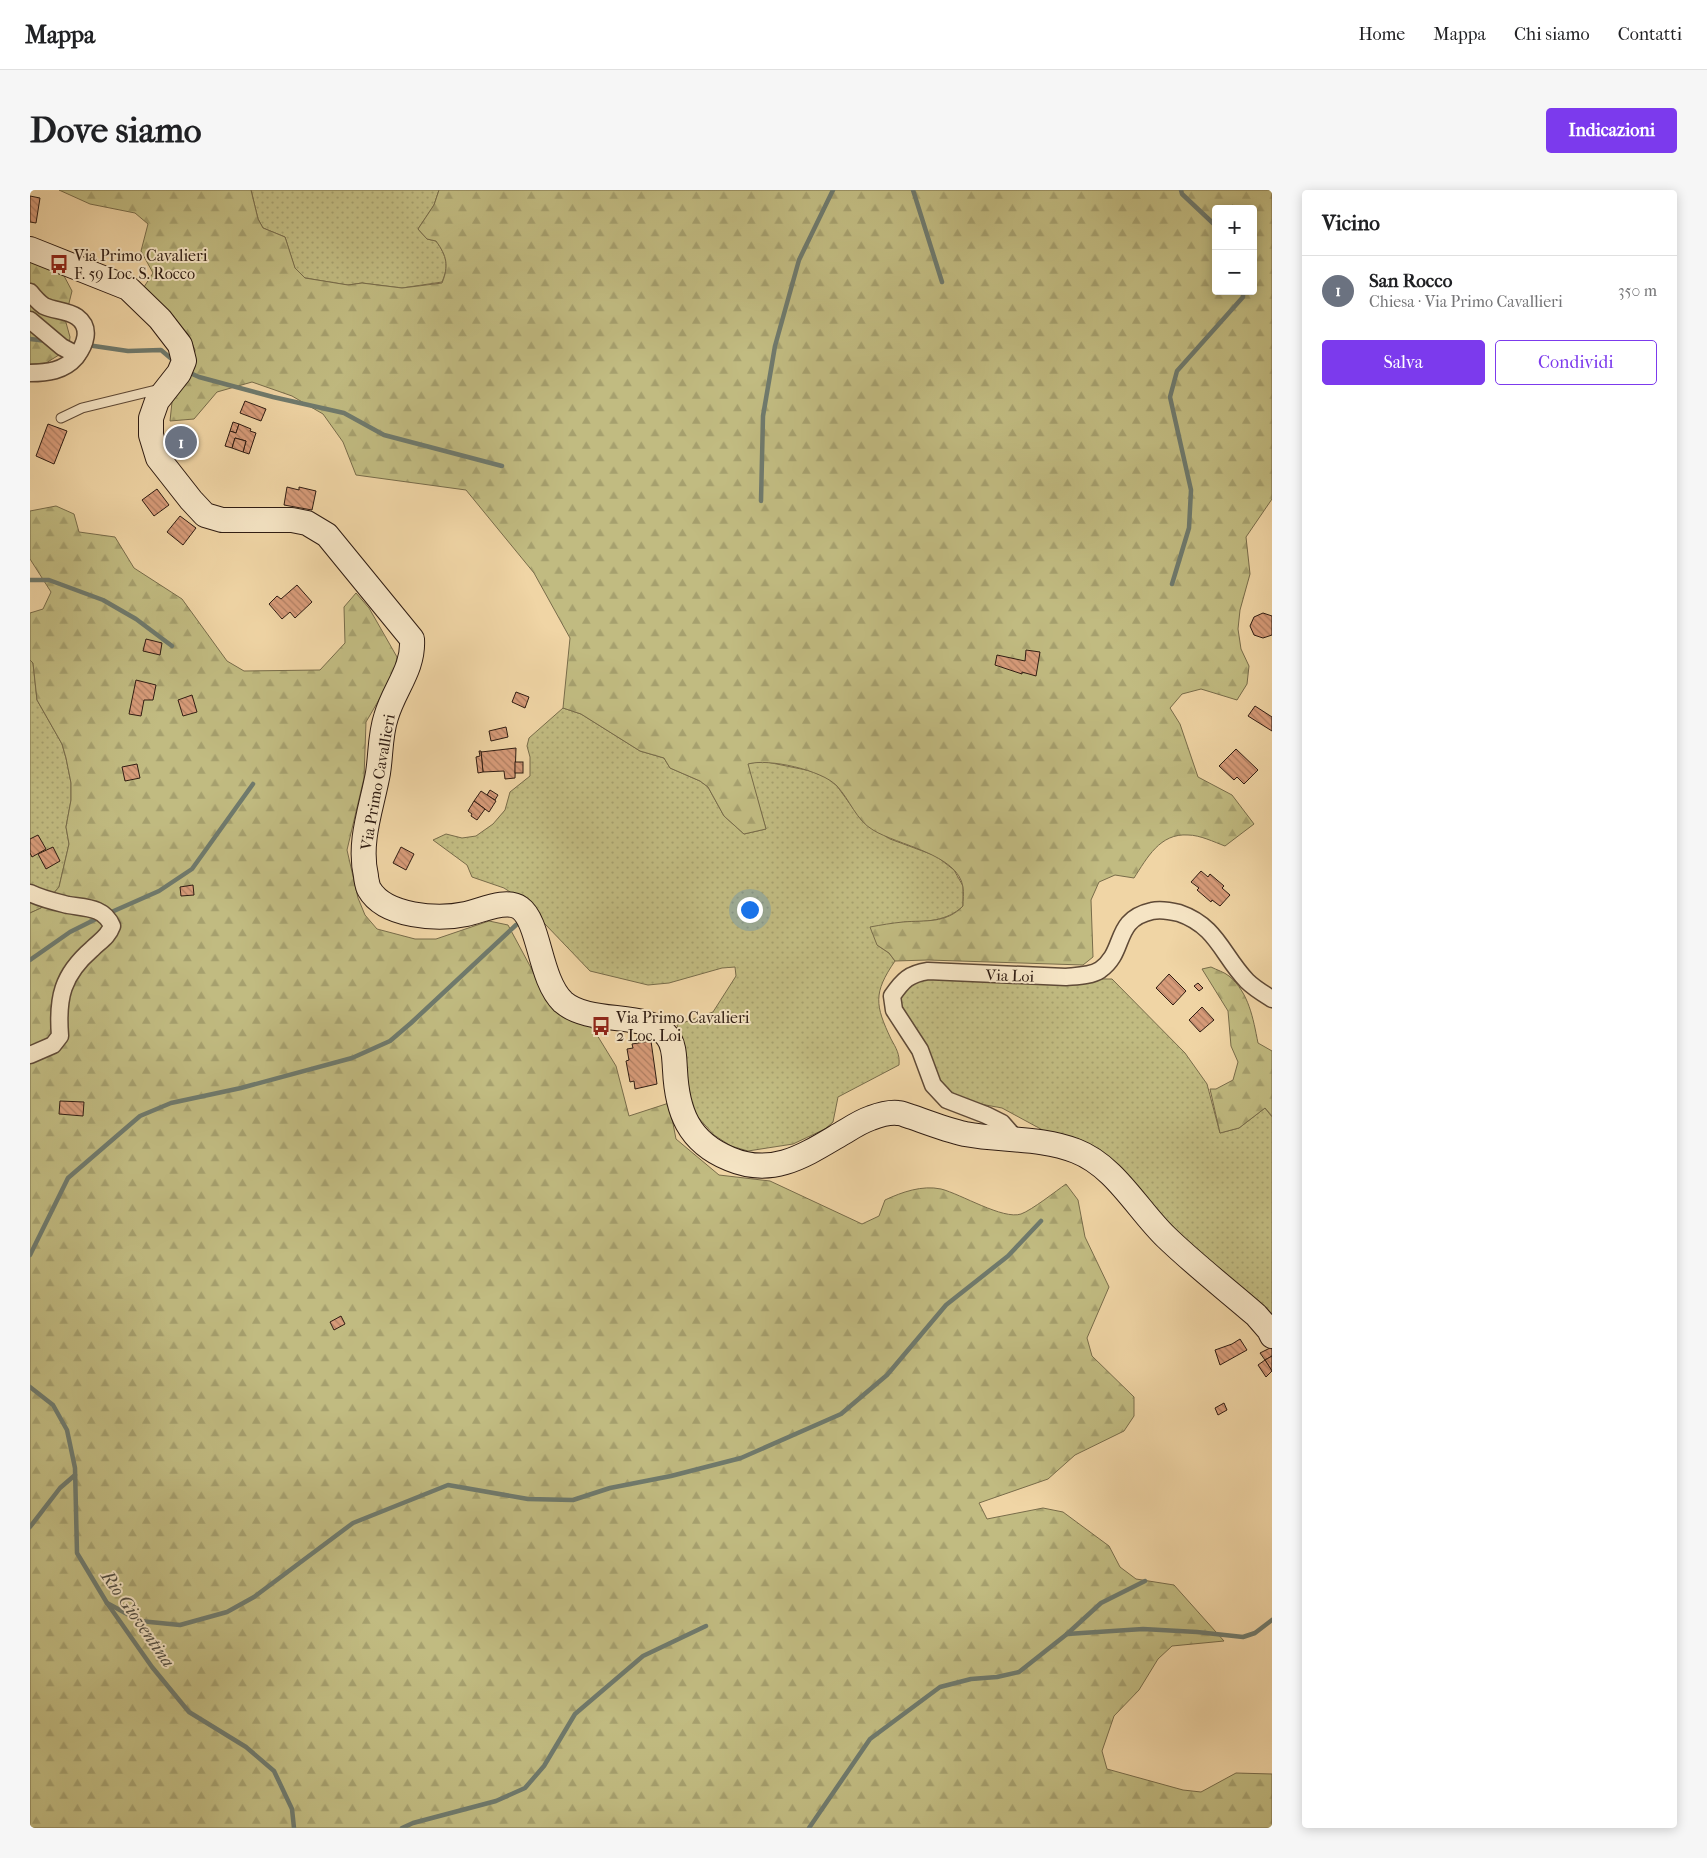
<!DOCTYPE html>
<html lang="it">
<head>
<meta charset="utf-8">
<style>
	body { margin:0; font-family:"IM FELL French Canon",serif; background:#f6f6f6; color:#202124 }
	.controls { position:absolute; right:15px; top:15px; display:grid; overflow:hidden; border-radius:5px; box-shadow:0 2px 12px #0003 }
	.controls button { width:45px; height:45px; display:grid; place-items:center; padding:0; border:0; border-bottom:1px solid #e0e0e0; background:#fff; color:#202124; font:25px sans-serif }
	.you { position:absolute; left:719px; top:719px; width:18px; height:18px; margin:-12px; border:4px solid #fff; border-radius:50%; background:#1a73e8; box-shadow:0 0 0 8px #1a73e833 }
	.badge { display:grid; place-items:center; width:32px; height:32px; border-radius:50%; background:#7c3aed; color:#fff; font-size:16px; font-weight:700 }
	.pin { position:absolute; translate:-50% -50%; border:2px solid #fff; box-shadow:0 1px 5px #0006 }
	.list { margin:0; padding:0; list-style:none }
	h2 { display:flex; justify-content:space-between; align-items:center; height:65px; margin:0; padding:0 20px; font-size:21px }
	h2 small { font-size:16px; font-weight:400; color:#757577 }
	.list li { display:grid; grid-template-columns:32px 1fr auto; gap:15px; align-items:center; box-sizing:border-box; height:70px; padding:0 20px; border-top:1px solid #e0e0e0 }
	.list b { display:block; font-size:19px; white-space:nowrap }
	.list p { margin:0; font-size:16px; white-space:nowrap; color:#757577 }
	.list em { font-size:16px; font-style:normal; color:#757577 }
	.actions { display:flex; gap:10px; padding:15px 20px }
	.actions a { flex:1; padding:11px 0; border:1px solid #7c3aed; border-radius:5px; text-align:center; font-size:18px; color:#7c3aed }
	.actions .main { background:#7c3aed; color:#fff }
	.map { position:relative; flex:none; width:1242px; height:1638px; overflow:hidden; border-radius:5px }
	header { display:flex; align-items:center; gap:30px; box-sizing:border-box; height:70px; padding:0 25px; background:#fff; border-bottom:1px solid #e0e0e0 }
	header strong { font-size:24px }
	nav { display:flex; gap:28px; margin-inline-start:auto; font-size:18px }
	.intro { display:flex; align-items:center; justify-content:space-between; box-sizing:border-box; height:120px; padding:0 30px }
	h1 { margin:0; font-size:35px }
	.button { padding:12px 22px; border-radius:5px; background:#7c3aed; color:#fff; font-size:18px; font-weight:700 }
	main { display:flex; gap:30px; padding:0 30px }
	aside { flex:1; background:#fff; border-radius:5px; box-shadow:0 2px 12px #0003 }
	.map>svg:first-child { display:block }
	.grass { fill:url(#grass-dots); stroke:#786c4a }
	.forest { fill:url(#forest-firs); stroke:#786c4a; fill-rule:evenodd }
	.lines { fill:none; stroke-linecap:round; stroke-linejoin:round }
	.stream { stroke:#6f7a6d; stroke-width:4.5 }
	.building { fill:url(#building-back-hatch); stroke:#2f1c12 }
	.service-casing { stroke:#5f4a37; stroke-width:11 }
	.minor-casing { stroke:#5f4a37; stroke-width:19 }
	.secondary-casing { stroke:#2f1c12; stroke-width:26 }
	.service { stroke:#f5e4c4; stroke-width:9 }
	.minor { stroke:#f5e4c4; stroke-width:16 }
	.secondary { stroke:#f5e4c4; stroke-width:24 }
	.labels { text-anchor:middle; stroke-width:4; stroke-linejoin:round; paint-order:stroke }
	.poi-label { font-size:16px; fill:#2f1c12; stroke:#f5e4c4; text-anchor:start }
	.street-label { font-size:16px; fill:#2f1c12; stroke:#f5e4c4 }
	.water-label { font-size:18px; font-style:italic; fill:#4f4b40; stroke:#f5e4c4 }
</style>
</head>
<body>
<header>
<strong>Mappa</strong>
<nav><a>Home</a><a>Mappa</a><a>Chi siamo</a><a>Contatti</a></nav>
</header>
<div class="intro"><h1>Dove siamo</h1><a class="button">Indicazioni</a></div>
<main>
<div class="map">
<svg width="1242" height="1638" viewBox="0 0 1242 1638">
	<defs>
		<pattern id="grass-dots" width="8" height="8" patternUnits="userSpaceOnUse" patternTransform="scale(1.25)"><rect width="8" height="8" fill="#c1bb81"/><path d="M2 2h.1M6 6h.1" fill="none" stroke="#a6a06e" stroke-width="1.8" stroke-linecap="round"/></pattern>
		<pattern id="forest-firs" width="22" height="20" patternUnits="userSpaceOnUse" patternTransform="scale(1.25)"><rect width="22" height="20" fill="#c1bb81"/><path d="M5 1l3.5 6h-7zM16 11l3.5 6h-7z" fill="#a6a06e"/></pattern>
		<pattern id="building-back-hatch" width="6" height="6" patternUnits="userSpaceOnUse" patternTransform="scale(1.25)"><rect width="6" height="6" fill="#d79b79"/><path d="M-1 5l2 2M0 0l6 6M5-1l2 2" fill="none" stroke="#af7e62"/></pattern>
	</defs>
	<rect width="100%" height="100%" fill="#f0d5a5"/>
	<filter id="stains"><feTurbulence type="fractalNoise" baseFrequency=".004" numOctaves="4"/><feColorMatrix values="0 0 0 0 .2 0 0 0 0 .09 0 0 0 0 .02 0 0 0 .5 -.17"/></filter>
	<radialGradient id="worn" r=".72"><stop offset=".6" stop-color="#630" stop-opacity="0"/><stop offset="1" stop-color="#630" stop-opacity=".3"/></radialGradient>
	<g class="grass">
		<path d="M221,0h188l-5,15 -16,24 9,10 9,2c11,15 13,25 6,41l-40,6 -40,-5 -14,2 -43,-7 -10,-9 -10,-32 -22,-9 -5,-9z"/>
		<path d="M0,470l3,3 4,37 25,44 4,14 5,25v17l-5,27 3,17 -10,43 -18,21 -11,5z"/>
		<path d="M533,518l18,6 59,37 24,7 6,10 30,13 8,6 16,29 20,18 22,-5 -19,-65 15,-3 49,10 16,7 10,8 26,36 27,17 46,17 18,14 9,16v20c-15,15 -38,16 -59,16l-27,23 12,8 6,8c-22,32 -20,44 -4,78 5,9 9,15 8,26l-61,32 -5,25 -8,7 -32,15 -45,7 -17,-5 -17,-11 -18,-20 -8,-18 -4,-44 -7,-28 36,-13 23,-36 -1,-9 -13,1 -53,15 -21,2 -58,-14 -68,-71 -18,-12 -32,-11 -5,-12 -34,-25 13,-6 16,4 14,-2 17,-12 12,-14 5,-18 20,-16v-19l-3,-11 2,-8z"/>
		<path d="M877,788l205,1 73,74 22,31 13,49 19,-5 26,-20 7,9v199l-54,-46 -168,-136 -48,-26 -38,-7 -8,-4 -18,-14 -41,-72 3,-31z"/>
	</g>
	<g class="forest">
		<path d="M29,0h192l7,29 5,9 22,9 10,31 10,10 43,7 14,-2 40,5 40,-5c7,-17 5,-27 -6,-42l-9,-2 -9,-10 16,-24 5,-15h833v309l-26,38 4,37 -10,36 -2,19 3,20 8,17 -2,18 -10,16 -36,-11 -19,5 -12,14 10,16 18,53 34,18 22,29 -29,22c-11,-4 -25,-11 -37,-11 -28,-2 -41,23 -54,43l-19,-3 -16,7 -8,18 2,57 -10,8 -155,-5 -33,1 -6,-8 -12,-8 -7,-18c11,-2 22,-4 33,-5 22,-2 43,2 60,-16 0,-6 1,-13 0,-19 -5,-33 -66,-42 -90,-57 -17,-10 -23,-30 -36,-44 -15,-16 -69,-28 -89,-22l18,65 -22,5 -20,-18 -16,-29 -8,-6 -30,-13 -6,-10 -24,-7 -59,-37 -18,-6 7,-70 -36,-65 -68,-83 -110,-15 -13,-33 -20,-28 -31,-18 -40,-14 -35,10 -23,27 -24,2 2,-19 20,-33 3,-19 -7,-16 -44,-47 9,-14 -12,-22 7,-27 -13,-11 -45,-9zM1186,19h37v82h-37z"/>
		<path d="M0,69l33,15 9,17 -7,28 5,18 -1,8 -7,8 -16,10 -16,1z"/>
		<path d="M26,316l18,8 5,18 36,5 19,31 48,31 45,62 17,10 76,-1 25,-27 -1,-36 12,-14 13,15 28,49 -3,17 -28,48 -2,56 -17,72 11,48 7,17 12,14 38,10h21l53,-18 19,4 43,80 34,15 12,15 19,31 13,50 40,-13 7,36 43,36 51,6 92,43 17,-8 6,-16c17,-8 37,-15 56,-11 20,5 62,31 80,25 11,-4 35,-23 45,-30l12,16 7,37 24,50 -22,51 5,18 42,41v19l-10,15 -49,24 -27,24 -69,24 8,16 56,-11 20,4 46,34 11,21 16,12 38,6 50,56 -52,5 -14,13 -19,31 -25,26 -12,35 5,18 76,21 18,2 35,-19 36,1v54h-1242v-915l11,-5 18,-21 10,-43 -3,-17 5,-27v-17l-5,-25 -4,-14 -25,-44 -4,-37 -3,-3v-47l13,-4 8,-17 -21,-33v-48z"/>
		<path d="M1181,777c6,3 13,5 18,9 20,17 24,42 29,67l14,8v65l-7,-8 -26,20 -19,5 -10,-44h6l17,-9 5,-18 -7,-16 -3,-35 -26,-42z"/>
	</g>
	<g class="lines">
		<g class="stream">
			<path d="M883,0l29,92"/>
			<path d="M1151,0l1,4 34,32"/>
			<path d="M0,149l17,2"/>
			<path d="M57,155l41,6 33,-1 13,11"/>
			<path d="M158,182l11,5 74,20 71,16 40,22 118,31"/>
			<path d="M731,311l2,-85 12,-70 24,-86 34,-70"/>
			<path d="M0,390h19l54,20 33,19 36,27"/>
			<path d="M1142,394l17,-56 2,-38 -21,-93 7,-26 66,-74v-6"/>
			<path d="M77,724l52,-23 33,-22 61,-85"/>
			<path d="M0,770l40,-28 30,-15"/>
			<path d="M0,1065l38,-77 72,-62 31,-13 70,-15 111,-30 38,-17 21,-18 105,-98"/>
			<path d="M0,1197l23,18 14,25 8,38 2,85 30,50 45,64 37,45 57,35 28,24 18,38 2,19"/>
			<path d="M0,1337l30,-39 15,-13"/>
			<path d="M77,1413l33,18 40,4 47,-13 27,-15 99,-74 95,-38 80,14 45,1 37,-12 61,-12 70,-18 100,-44 46,-39 59,-70 62,-49 33,-35"/>
			<path d="M1037,1444l76,-5 54,3 46,5 12,-4 17,-13"/>
			<path d="M372,1638l11,-5 83,-22 29,-13 19,-22 31,-52 68,-58 63,-30"/>
			<path d="M779,1638l61,-89 70,-52 31,-8 26,-2 22,-5 48,-38 34,-31 44,-22"/>
		</g>
	</g>
	<g class="building">
		<path d="M0,6l10,2 -4,25 -6,-1z"/>
		<path d="M215,211l21,8 -5,12 -21,-8z"/>
		<path d="M203,232l6,2 -3,9 -6,-2z"/>
		<path d="M18,234l19,7 -13,33 -18,-8z"/>
		<path d="M209,234l12,5 -1,2 6,2 -7,21 -6,-2 3,-11 -11,-3 -3,10 -7,-2 5,-15 6,2z"/>
		<path d="M161,243l1,15 -21,3 -2,-14z"/>
		<path d="M205,248l11,3 -3,11 -11,-4z"/>
		<path d="M257,297l12,3v-3l17,4 -4,19 -28,-5z"/>
		<path d="M127,299l12,16 -15,11 -12,-16z"/>
		<path d="M150,326l16,12 -13,17 -16,-13z"/>
		<path d="M267,395l15,17 -17,16 -5,-6 -8,7 -13,-15 8,-8 4,3z"/>
		<path d="M1233,423l9,3v19l-9,3 -9,-3 -4,-9 4,-9z"/>
		<path d="M116,449l16,4 -2,12 -17,-4z"/>
		<path d="M996,460l14,2 -4,24 -14,-4v2l-27,-9 2,-10 28,6z"/>
		<path d="M106,490l20,5 -3,15h-9l-3,16 -12,-2z"/>
		<path d="M486,502l13,5 -4,11 -13,-6z"/>
		<path d="M162,505l5,17 -14,4 -5,-16z"/>
		<path d="M1225,516l17,11v14l-24,-15z"/>
		<path d="M476,537l2,10 -17,4 -2,-10z"/>
		<path d="M486,558l-1,30 -10,1 -1,-8 -21,1 -2,-20z"/>
		<path d="M1206,559l22,21 -14,14 -7,-7 -3,3 -15,-14z"/>
		<path d="M449,561h2l2,21 -5,1 -2,-16 4,-1z"/>
		<rect x="485" y="572" width="8" height="11"/>
		<path d="M107,574l3,14 -15,3 -3,-14z"/>
		<path d="M460,600l8,5 -3,5 -8,-5z"/>
		<path d="M451,601l15,10 -7,11 -15,-11z"/>
		<path d="M444,611l11,8 -8,11 -6,-4 1,-2 -4,-3z"/>
		<path d="M8,645l8,14 -14,8 -2,-4v-14z"/>
		<path d="M23,657l7,14 -14,8 -8,-15z"/>
		<path d="M371,657l13,7 -8,16 -13,-7z"/>
		<path d="M1171,681l7,6 2,-3 14,12 -2,2 8,7 -10,11 -8,-6 -1,2 -14,-12 2,-2 -8,-6z"/>
		<path d="M163,695l1,10 -13,1 -1,-9z"/>
		<path d="M1139,784l17,17 -13,14 -17,-17z"/>
		<path d="M1168,793l5,5 -4,3 -5,-5z"/>
		<path d="M1172,817l12,13 -14,12 -11,-12z"/>
		<path d="M621,851l6,43 -22,5 -1,-8 -4,1 -4,-21 3,-1 -2,-11 6,-1 -1,-4z"/>
		<path d="M30,911l24,1 -1,14 -24,-2z"/>
		<path d="M311,1126l4,8 -11,6 -4,-8z"/>
		<path d="M1210,1149l7,11 -27,15 -5,-15 17,-6z"/>
		<path d="M1242,1157v9l-7,4 -5,-7z"/>
		<path d="M1242,1166v15l-7,-11z"/>
		<path d="M1235,1170l7,11 -6,6 -8,-12z"/>
		<path d="M1194,1213l3,7 -9,5 -3,-7z"/>
	</g>
	<g class="lines">
		<g class="service-casing">
			<path id="service" d="M31,228l21,-10 78,-19"/>
		</g>
		<g class="minor-casing">
			<g id="minor">
				<path d="M0,102c4,5 8,10 14,14 10,5 23,4 33,11 15,11 8,28 -1,40 -12,14 -29,16 -46,16"/>
				<path d="M0,130l32,27 15,8"/>
				<path d="M0,703c12,6 26,9 38,12 18,3 36,2 44,21 -4,11 -12,15 -20,23 -30,26 -35,49 -32,87l-7,9 -23,10"/>
				<path d="M986,949l-14,-16 -16,-8 -39,-15 -14,-15 -13,-35 -26,-40 -2,-14c11,-16 17,-22 36,-25l138,6c10,-1 25,-1 34,-7 27,-19 12,-50 52,-59 8,-2 19,0 27,2 38,13 43,42 68,68 7,7 17,13 25,18"/>
			</g>
		</g>
		<g class="secondary-casing">
			<path id="secondary" d="M0,59l98,39 32,31 20,26 4,16 -5,12 -22,28 -6,17v17l7,23 33,42 14,15 17,5h70l15,3 20,12 85,104c2,30 -18,50 -26,78 -6,18 -5,37 -8,56 -6,34 -20,68 -12,103 0,2 2,12 3,13 16,28 69,31 97,25 15,-3 40,-16 54,-6 20,14 19,71 43,94 28,24 84,8 104,34 8,9 7,22 8,34 2,41 13,72 55,89 45,19 78,-6 116,-28 8,-5 16,-10 25,-13 8,-3 18,-6 27,-5 5,0 9,3 14,4 17,6 35,13 53,17 37,7 76,3 111,17 39,15 61,58 90,86 29,28 60,52 90,78l13,15 3,6"/>
		</g>
		<use href="#service" class="service"/>
		<use href="#minor" class="minor"/>
		<use href="#secondary" class="secondary"/>
	</g>
	<defs>
		<g id="bus-bare" transform="scale(1.5)"><path d="M-5-6H5V4H4V6H2V4H-2V6H-4V4H-5ZM-3.5-4V0h7V-4ZM-3.5 1.2v1.5H-2V1.2ZM2 1.2v1.5H3.5V1.2Z" fill="#8f2418" stroke="#f5e4c4" stroke-width="2.5" paint-order="stroke"/></g>
	</defs>
	<g fill-rule="evenodd">
		<use href="#bus-bare" x="29" y="74"/>
		<use href="#bus-bare" x="571" y="836"/>
	</g>
	<g class="labels">
		<g class="poi-label">
			<text x="44" y="71">Via Primo Cavalieri<tspan x="44" dy="18">F. 59 Loc. S. Rocco</tspan></text>
			<text x="586" y="833">Via Primo Cavalieri<tspan x="586" dy="18">2 Loc. Loi</tspan></text>
		</g>
		<g class="street-label">
			<text transform="translate(347 592) rotate(-80)" y="6">Via Primo Cavallieri</text>
			<text transform="translate(980 785) rotate(2)" y="6">Via Loi</text>
		</g>
		<g class="water-label">
			<text transform="translate(108 1429) rotate(55)" y="6">Rio Gioventina</text>
		</g>
	</g>
	<rect width="100%" height="100%" filter="url(#stains)"/>
	<rect width="100%" height="100%" fill="url(#worn)"/>
</svg>
<div class="controls">
<button>+</button>
<button>−</button>
</div>
<div class="you"></div>
<div class="pin badge" style="left:151px;top:252px;background:#6b7280">1</div>
</div>
<aside>
<h2>Vicino<small></small></h2>
<ul class="list">
<li><span class="badge" style="background:#6b7280">1</span><div><b>San Rocco</b><p>Chiesa · Via Primo Cavallieri</p></div><em>350 m</em></li>
</ul>
<div class="actions"><a class="main">Salva</a><a>Condividi</a></div>
</aside>
</main>
</body>
</html>
